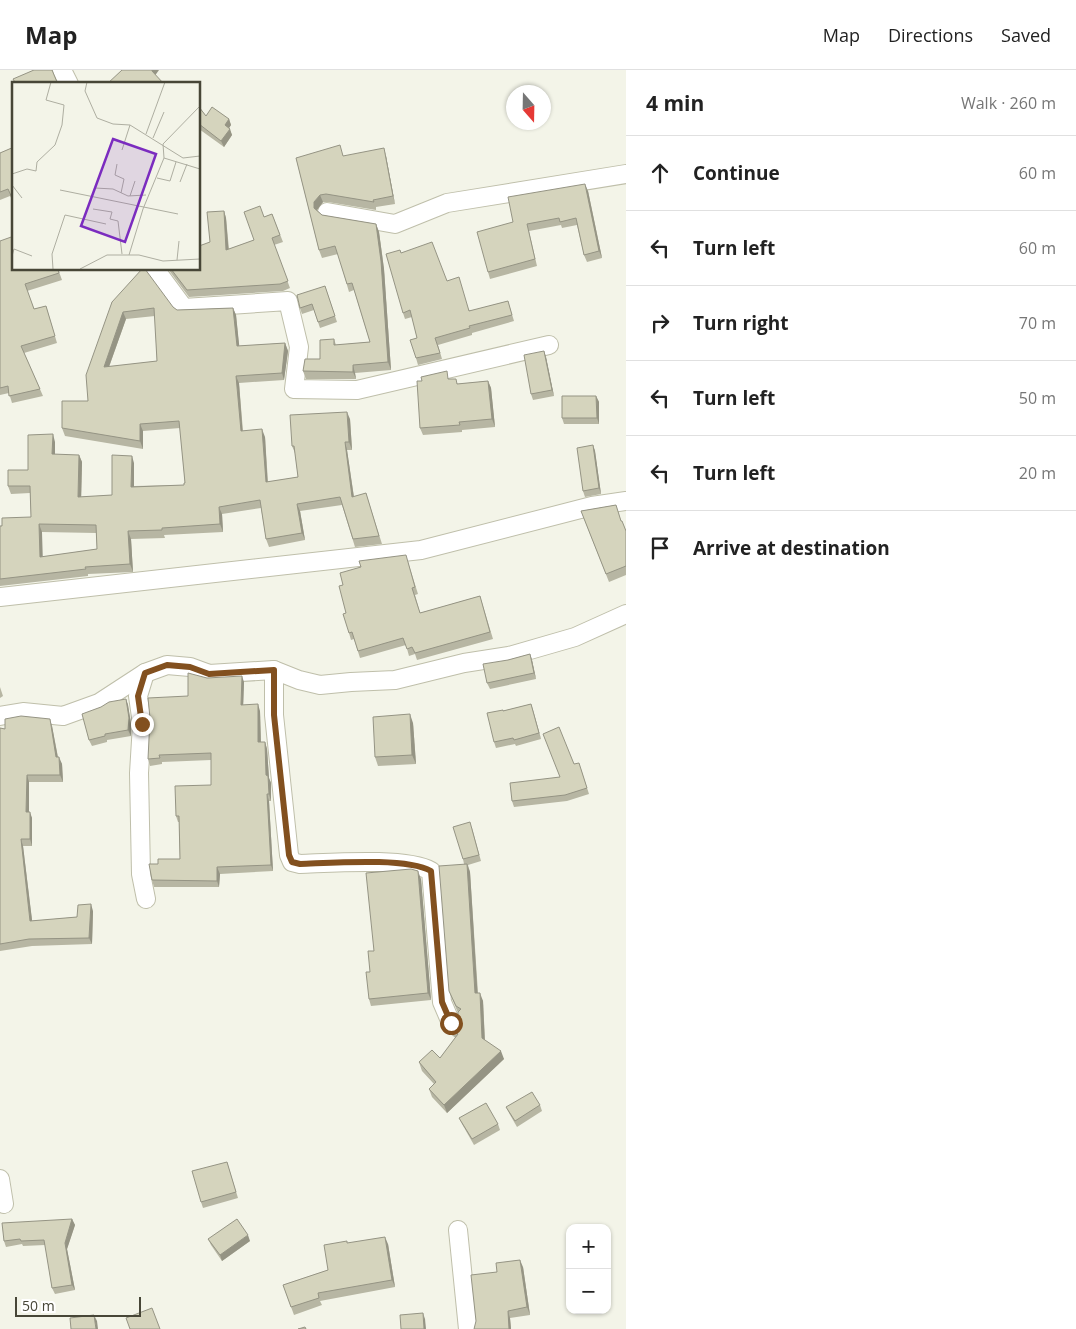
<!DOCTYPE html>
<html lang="en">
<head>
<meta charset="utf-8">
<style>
	body { margin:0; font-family:"Open Sans",sans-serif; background:#f2f2f2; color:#222 }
	.controls { position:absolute; right:15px; bottom:15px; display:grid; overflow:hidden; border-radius:10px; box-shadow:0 1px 4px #0004 }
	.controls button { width:45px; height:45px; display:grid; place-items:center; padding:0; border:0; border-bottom:1px solid #e0e0e0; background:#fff; color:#222; font:25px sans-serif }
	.compass { position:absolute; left:506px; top:15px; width:45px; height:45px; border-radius:50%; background:#fff; box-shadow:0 1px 4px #0004; rotate:160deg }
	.scale { position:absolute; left:15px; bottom:12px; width:126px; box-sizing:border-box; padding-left:5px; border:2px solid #474637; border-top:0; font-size:14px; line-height:18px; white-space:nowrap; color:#474637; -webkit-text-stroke:4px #fff; paint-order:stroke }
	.stop { position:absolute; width:15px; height:15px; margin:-11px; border:4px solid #82501f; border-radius:50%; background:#fff }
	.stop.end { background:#82501f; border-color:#fff; box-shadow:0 1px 5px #0008 }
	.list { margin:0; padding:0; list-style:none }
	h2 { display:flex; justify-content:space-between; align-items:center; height:65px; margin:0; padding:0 20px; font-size:21px }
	h2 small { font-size:16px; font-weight:400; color:#767676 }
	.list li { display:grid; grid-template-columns:32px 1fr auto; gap:15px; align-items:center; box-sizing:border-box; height:75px; padding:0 20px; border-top:1px solid #e0e0e0 }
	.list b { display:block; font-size:19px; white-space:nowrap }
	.list em { font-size:16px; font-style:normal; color:#767676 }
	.icon { flex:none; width:28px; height:28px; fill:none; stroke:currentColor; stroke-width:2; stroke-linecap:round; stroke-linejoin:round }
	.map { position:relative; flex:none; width:626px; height:1259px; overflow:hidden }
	header { display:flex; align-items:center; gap:30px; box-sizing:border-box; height:70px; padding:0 25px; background:#fff; border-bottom:1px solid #e0e0e0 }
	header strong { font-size:24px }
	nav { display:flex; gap:28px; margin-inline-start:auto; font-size:18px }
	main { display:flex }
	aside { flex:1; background:#fff }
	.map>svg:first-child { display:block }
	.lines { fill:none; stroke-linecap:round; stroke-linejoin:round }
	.street-casing { stroke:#bfbfaa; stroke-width:20 }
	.street { stroke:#fff; stroke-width:18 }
	.wall { fill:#b7b6a3; fill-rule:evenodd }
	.shaded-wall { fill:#959484 }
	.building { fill:#d5d4bd; stroke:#959484; fill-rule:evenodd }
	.route { stroke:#82501f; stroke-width:6 }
	.inset-road { fill:none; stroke:#aeaea1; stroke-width:1 }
	.view { fill:#7b2cbf; fill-opacity:0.15; stroke:#7b2cbf; stroke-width:2.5 }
	.inset-edge { fill:none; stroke:#474637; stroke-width:2.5 }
</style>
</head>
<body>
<header>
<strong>Map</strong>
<nav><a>Map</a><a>Directions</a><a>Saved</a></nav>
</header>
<main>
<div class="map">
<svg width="626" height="1259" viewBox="0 0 626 1259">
	<rect width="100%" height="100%" fill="#f3f4e8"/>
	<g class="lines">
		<g class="street-casing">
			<g id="street">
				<path d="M62,0l7,14"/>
				<path d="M327,142l68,12 52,-21 179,-29"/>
				<path d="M155,199l29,39 104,-7 11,46 -5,42 63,1 192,-45"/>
				<path d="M0,527l421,-47 171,-44 34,-5"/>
				<path d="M274,600v45l15,140 3,7 8,2c31,-1 106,-7 131,7l11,131 9,21"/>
				<path d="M145,603l-7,23 4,28 -3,49 2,101 5,25"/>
				<path d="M0,646l23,-4 40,4 36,-13 46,-30 22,-8 23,2 19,7 65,-4 25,10 21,5 31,-3 44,-2 69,-17 45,-7 66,-19 51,-23"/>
				<path d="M0,1109l4,25"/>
				<path d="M458,1160l10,99"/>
			</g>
		</g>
		<use href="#street" class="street"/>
	</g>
	<g class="wall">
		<path d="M199,37l7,9 23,3 2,6 -2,3 3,7 -8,12 -25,-18z"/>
		<path d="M14,77v56l-4,-7 -10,4v-47z"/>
		<path d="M343,86h43l9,48 -19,3v3l-48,-8h-5l-6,8 5,5 54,9 3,8 5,37 7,101 -36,3 1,6h-50l-3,-8 17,-12 14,-20 2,6 34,-3 -16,-52 -5,2 -11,-38 -16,4 -3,-8 -23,-92z"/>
		<path d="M588,121l14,67 -15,4 -3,-7 -7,-30 -15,3 -1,-3 -32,6 8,35 -47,13 -2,-7 25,-50z"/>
		<path d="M224,141l2,7 3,31 25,-9 10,-23 8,-3 11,28 -9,3 16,43 -7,3 -94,6 -21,-28h31l11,-27z"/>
		<path d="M0,171l58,28 4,11 -35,11 7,18 12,-3 11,37 -33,10 19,43 -31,7 -3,-10 -9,2z"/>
		<path d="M401,183l46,28 23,30 38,-10 6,20 -42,12v2l-34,10 4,14 -24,6 -2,-7 1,-20 -5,-21 -7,2 -2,-6z"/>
		<path d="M325,216l12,36 -17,6 -6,-18 -12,4 -2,-6z"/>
		<path d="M112,232l61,5 4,3 56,-2 3,7 3,31 46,-3 3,8 -4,29 -45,3 4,48 22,6 3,45 30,-5 -3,-24 -3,-7 58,-27 2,31h-5l7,47 12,-4 16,51 -27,3 -13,-42 -42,6 5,29 -36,7 -3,-8 -5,-31 -39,6 1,18 -59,3 1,3 -34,1 2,33 -45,2v2l-88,10v-60l31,-9 -1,-24 -19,1 -3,-8 20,-16 27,-28v13h24l3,7 -1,35 31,-2 22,-32v23l50,-1 1,-2 -5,-55 -37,3v18l-78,-13 -3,-8 26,-27zM155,246l2,45 -48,6 17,-48zM42,462l54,1 1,16 -55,8z"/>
		<path d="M544,281l2,6 8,39 -21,4 -2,-6z"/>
		<path d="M450,309l8,5 30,-3 3,7 4,39 -33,3v2l-39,3 -3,-7z"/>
		<path d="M596,326l3,6v22h-35l-2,-6z"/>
		<path d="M593,375l2,6 6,43 -16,3 -2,-6z"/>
		<path d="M616,435l5,16 5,10v44l-17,7 -28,-71z"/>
		<path d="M408,492l10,32 -3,1 5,18 60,-17 13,43 -76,21 -2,-6 -6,2 -3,-11 -46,13 -6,-19 -3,1 -2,-7 -6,-48z"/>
		<path d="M530,584l2,6 4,19 -46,10 -3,-6 21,-23z"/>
		<path d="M207,608l37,4 -1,23 17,6 1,31h4l2,7 2,29 2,5v18h-2l4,70 -53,3 -1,13h-65l-2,-7 6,-16 22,-5 -1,-37h-1l-2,-6 35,-31v-25l-49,2v2l-12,2 -2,-7 40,-63z"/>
		<path d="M0,617l3,9 -3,2z"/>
		<path d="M126,629l2,6 3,19v12l-24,4v2l-15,4 -3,-6z"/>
		<path d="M531,634l10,35 -25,7 -1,-2 -19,4 -2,-6 9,-31z"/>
		<path d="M413,653l3,41 -38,2 -3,-9z"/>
		<path d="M52,656l6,31 4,7 1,18h-34v30l3,6v28h-9l9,75 45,-4 16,-6 -1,33 -60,2 -32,5v-223l5,1z"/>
		<path d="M574,694l7,5 8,25 -22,7 -53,6 -2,-6 48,-24z"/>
		<path d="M472,758l9,33 -13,4 2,7 8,121 5,8 2,39 19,19 -57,54 -15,-16 -3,-8 5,-5 -12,-13 -3,-9 21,-4 16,-20 -6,-4 -3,-8 9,-4 2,-5v-4l-9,-22 15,-127 -1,-5z"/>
		<path d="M421,809l10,121 -60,6 -2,-7 1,-27 4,-21z"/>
		<path d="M540,1035l2,6 -25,16 -8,-14 -3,-6z"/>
		<path d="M459,1048l39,6 2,6 -26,15 -12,-21z"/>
		<path d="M227,1092l11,36 -35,10 -2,-6z"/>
		<path d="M72,1149l3,6 -8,24 8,41 -20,4 -3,-6 -7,-43 -22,1 -1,-2 -16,3 -2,-6z"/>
		<path d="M208,1169l42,2 -28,20 -11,-16z"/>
		<path d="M348,1173l40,1 7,43 -75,14 2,4 -28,10 -11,-30 45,-15z"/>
		<path d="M523,1197l7,48 -20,3 1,11h-37l23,-57z"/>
	</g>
	<g class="shaded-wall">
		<path d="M152,0h7l-5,7 -2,-6z"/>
		<path d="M229,49l2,6 -4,6 -2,-6z"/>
		<path d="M230,59l2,6 -8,12 -3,-6z"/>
		<path d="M384,78l2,8 9,48 -2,-8z"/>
		<path d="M585,114l3,7 14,67 -3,-7z"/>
		<path d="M320,125l3,7 -6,8v6l-3,-8v-6z"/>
		<path d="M224,141l2,7 3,39 -3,-7z"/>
		<path d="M376,154l3,8 5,37 7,101 -3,-8z"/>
		<path d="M233,238l3,7 4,38 -3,-7z"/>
		<path d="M123,242l3,7 -20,56 -2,-8z"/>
		<path d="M285,273l3,8 -4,29 -2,-7z"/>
		<path d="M544,281l2,6 8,39 -2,-6z"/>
		<path d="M353,295l2,8 1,6 -3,-7z"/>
		<path d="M236,306l3,7 4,55 -2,-7z"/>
		<path d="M488,311l3,7 4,39 -3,-8z"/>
		<path d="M596,326l3,6v22l-2,-6z"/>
		<path d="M347,342l3,7 2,31 -3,-8z"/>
		<path d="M140,354l3,7v18l-3,-8z"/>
		<path d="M262,359l3,8 3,53 -2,-8z"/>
		<path d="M53,364l2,8v20l-3,-8z"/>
		<path d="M345,372l2,8 8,55 -3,-8z"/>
		<path d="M593,375l2,6 6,43 -2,-6z"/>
		<path d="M79,385l3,7 -1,43 -3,-8z"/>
		<path d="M132,386l2,7v31l-3,-7z"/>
		<path d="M297,434l3,7 5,29 -3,-7z"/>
		<path d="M219,437l3,7 1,18 -3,-8z"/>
		<path d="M39,454l3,8 1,33 -3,-8z"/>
		<path d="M128,461l3,8 2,33 -3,-8z"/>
		<path d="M530,584l2,6 4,19 -2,-6z"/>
		<path d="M242,606l2,6 -1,29 -2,-6z"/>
		<path d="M126,629l2,6 3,19v12l-3,-6z"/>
		<path d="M258,634l2,7 1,38 -3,-7z"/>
		<path d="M531,634l2,6 8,29 -2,-6z"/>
		<path d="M410,644l3,9 3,41 -4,-9z"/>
		<path d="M50,649l2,7 7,38 -3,-7z"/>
		<path d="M265,672l2,7 2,29 2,5v18l-2,-7 -3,-19z"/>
		<path d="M59,687l3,7 1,18 -3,-7z"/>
		<path d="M27,705l2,7v37l-3,-7z"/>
		<path d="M267,724l2,7 4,70 -2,-6z"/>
		<path d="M30,742l2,6v28l-2,-7z"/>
		<path d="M21,769l2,7 10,82 -3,-7z"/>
		<path d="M467,794l3,8 8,129 -3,-8z"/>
		<path d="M217,797l3,7 -1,13 -2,-6z"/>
		<path d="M418,801l3,8 10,121 -3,-7z"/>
		<path d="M91,834l2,7 -1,33 -3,-6z"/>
		<path d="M480,923l3,8 2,45 -3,-8z"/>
		<path d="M501,981l3,8 -57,54 -3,-8z"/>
		<path d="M72,1149l3,6 -8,24 8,41 -3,-5 -7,-42z"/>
		<path d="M248,1165l2,6 -28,20 -2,-6z"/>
		<path d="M385,1167l3,7 7,43 -3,-7z"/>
		<path d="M520,1190l3,7 7,48 -3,-8z"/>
		<path d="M508,1241l2,7 1,11h-2z"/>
		<path d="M423,1243l2,6 1,10h-2z"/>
		<path d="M94,1245l3,6 1,8h-2z"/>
	</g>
	<g class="building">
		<path d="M34,0h18l5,12 2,2h-43l-3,-5z"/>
		<path d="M122,0h30v1l12,13h-57z"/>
		<path d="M199,37l7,9 6,-9 17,12 -4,6 5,4 -9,12 -22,-17z"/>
		<path d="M340,75l3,11 41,-8 9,48 -20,4 1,2 -48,-8 -6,1 -6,7v6l8,7 54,9 5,37 7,101 -35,3v7l-50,-1 2,-12h15v-19l14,-1v6l36,-3 -18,-59 -5,1 -12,-38 -16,4 -23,-92z"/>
		<path d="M14,77v55l-6,-13 -8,3v-39z"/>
		<path d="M585,114l14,67 -15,4 -8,-37 -16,4 -1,-4 -32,6 8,35 -47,13 -11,-40 36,-10 -5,-25z"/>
		<path d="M260,136l4,11 8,-3 8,21 -8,3 16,43 -8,3 -93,6 -16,-21h28v-23l11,-4 -3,-30 17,-1 2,39 28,-10 -10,-28z"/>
		<path d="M14,166v33h44l1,4 -34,11 9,25 12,-3 9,30 -34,10 19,43 -31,7 -1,-10 -8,2v-147z"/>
		<path d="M432,172l15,39 12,-4 10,34 39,-10 4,14 -43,11 1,2 -35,10 5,15 -24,5 -6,-18 7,-2 -7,-28 -7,3 -17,-59 14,-4 1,3z"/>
		<path d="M142,199h3l28,38 4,3 56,-2 4,38 48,-3 -3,30 -46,3 5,55 21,-2 4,53 32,-5 -4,-31h-2l-2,-31 57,-3 2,30h-4l7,55 14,-4 13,43 -26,3 -13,-42 -43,7 5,29 -36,6 -6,-39 -41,7 1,17 -58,4v2l-34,1 2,33 -45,3 1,2 -86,10v-53h2v-8l29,-1 -1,-31h-22v-16h20v-35l25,-1 -1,20 27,1 -1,42 34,-2v-40l20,1 -1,31 53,-2v-2h1l-6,-62 -39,3v17l-78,-13v-27h26l-2,-26 26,-73zM154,238l3,53 -53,6 19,-55zM39,454l57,1 1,24 -57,8z"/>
		<path d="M325,216l10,30 -17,6 -6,-18 -12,4 -3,-13z"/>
		<path d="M544,281l8,39 -21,4 -7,-39z"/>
		<path d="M447,301l1,8h8l1,5 31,-3 4,38 -33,3 1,3 -40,3 -3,-47h5l-1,-4z"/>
		<path d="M562,326h34l1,22h-35z"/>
		<path d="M593,375l6,43 -16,3 -6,-43z"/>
		<path d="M616,435l5,16h1l4,10v35l-20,8 -25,-63z"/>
		<path d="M406,485l9,32 -3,1 8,25 60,-17 10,36 -75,21 -3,-6 -5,2 -4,-11 -45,13 -6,-19 -3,1 -6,-19 3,-1 -7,-27 4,-1 -3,-12 21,-6 -2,-6z"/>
		<path d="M530,584l4,19 -47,10 -4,-19 25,-4z"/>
		<path d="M188,603l19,5 35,-2 -1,29 17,-1v38h7l1,33 2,1 1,18h-2l4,71 -54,2v14l-65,-1 -3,-16h9v-5h22l-1,-43h-3l-1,-30 36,-1v-32l-52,2 1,3 -12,1 2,-41 -2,-20 40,-2z"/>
		<path d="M126,629l3,19 -1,12 -23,4v2l-16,4 -7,-26 19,-7 8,-5z"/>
		<path d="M531,634l8,29 -25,7 -1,-2 -19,4 -7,-29 16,-3v1z"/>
		<path d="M410,644l2,41 -37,2 -2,-40z"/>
		<path d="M21,646l29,3 6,38h3l1,18h-33l-1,37h4v27h-9l9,82 47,-4 1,-12 13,-1 -2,34 -60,1 -29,5v-216l5,1v-10z"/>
		<path d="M559,657l15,37 5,-1 8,25 -22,7 -53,6 -2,-18 50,-6 -17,-43z"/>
		<path d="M470,752l9,33 -16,4 -10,-32z"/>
		<path d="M467,794l8,129h5l2,45 19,13 -57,54 -15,-16 7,-7 -17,-20 13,-12 8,8 18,-24 -11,-8 9,-4 2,-5v-5l3,-3 -5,-3 -7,-15 -10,-125z"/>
		<path d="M411,799l7,2 10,122 -59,6 -3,-27h4l-2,-21h6l-8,-78z"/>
		<path d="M532,1022l8,13 -25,16 -9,-14z"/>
		<path d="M486,1033l12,21 -26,15 -13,-21z"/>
		<path d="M227,1092l9,30 -35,10 -9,-31z"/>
		<path d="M72,1149l-7,24 7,42 -20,3 -8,-48 -23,1 -1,-2 -16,2 -2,-18z"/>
		<path d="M237,1149l11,16 -28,20 -12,-16z"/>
		<path d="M385,1167l7,43 -74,13 1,5 -28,9 -8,-22 45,-15 -4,-25 23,-4v2z"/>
		<path d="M520,1190l7,47 -19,4 1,18h-35l2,-8 -5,-46 26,-3 -1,-9z"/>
		<path d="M152,1238l8,21h-30l-4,-11z"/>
		<path d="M423,1243l1,16h-23l-1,-14z"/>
		<path d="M94,1245l2,14h-25l-1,-11z"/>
		<path d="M305,1257l1,2h-8z"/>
	</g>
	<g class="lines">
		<path class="route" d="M142,654l-4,-28 7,-23 22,-8 23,2 19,7 65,-4v45l15,140 3,7 8,2c31,-1 106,-7 131,7l11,131 9,21"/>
	</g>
	<g transform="translate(12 12)">
		<rect width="188" height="188" fill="#f3f4e8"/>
		<path class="inset-road" d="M75,0l-2,9 12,27 16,6 17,1 53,33 17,-2M134,52l19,-52M141,56l11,-26M110,68l8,-25M152,76l36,11M105,82l-2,11 9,4 -3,14M0,92l15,-5 9,2 1,-9 18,-17 7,-20 2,-20 -18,-5 5,-18M145,96l13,3 6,-19M168,100l7,-18M0,103l10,13M83,106l18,1 15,7 18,-1M48,108l118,24M118,114l5,-15M81,127l19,3 -2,7 8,2 4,33M117,173l14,-46 21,-51 -1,-14 37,-38M0,174l2,-7 18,7M165,178l2,-19M41,187l-1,-15 13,-39 41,9M68,187l27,-14h32l24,6 37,-2"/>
		<path class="view" d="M101,57l43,15 -31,88 -44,-16z"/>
		<rect width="188" height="188" class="inset-edge"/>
	</g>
</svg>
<div class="controls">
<button>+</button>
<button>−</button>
</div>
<svg class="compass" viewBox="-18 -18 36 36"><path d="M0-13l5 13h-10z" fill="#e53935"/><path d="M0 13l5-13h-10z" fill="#767676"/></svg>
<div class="scale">50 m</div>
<div class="stop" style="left:451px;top:953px"></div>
<div class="stop end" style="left:142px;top:654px"></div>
</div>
<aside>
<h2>4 min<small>Walk · 260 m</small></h2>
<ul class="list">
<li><svg class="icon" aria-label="ahead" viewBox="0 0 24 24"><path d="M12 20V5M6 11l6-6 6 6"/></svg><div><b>Continue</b></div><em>60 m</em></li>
<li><svg class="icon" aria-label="left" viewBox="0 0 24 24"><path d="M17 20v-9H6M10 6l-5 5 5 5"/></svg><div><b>Turn left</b></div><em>60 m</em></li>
<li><svg class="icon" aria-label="right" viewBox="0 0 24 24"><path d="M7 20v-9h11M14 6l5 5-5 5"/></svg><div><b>Turn right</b></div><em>70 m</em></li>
<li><svg class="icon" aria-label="left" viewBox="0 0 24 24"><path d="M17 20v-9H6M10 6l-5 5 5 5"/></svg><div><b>Turn left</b></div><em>50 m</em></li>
<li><svg class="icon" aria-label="left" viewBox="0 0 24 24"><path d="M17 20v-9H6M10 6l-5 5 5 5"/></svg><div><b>Turn left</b></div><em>20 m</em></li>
<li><svg class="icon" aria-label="arrive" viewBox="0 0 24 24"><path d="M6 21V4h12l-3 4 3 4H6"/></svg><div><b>Arrive at destination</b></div></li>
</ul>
</aside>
</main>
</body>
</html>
